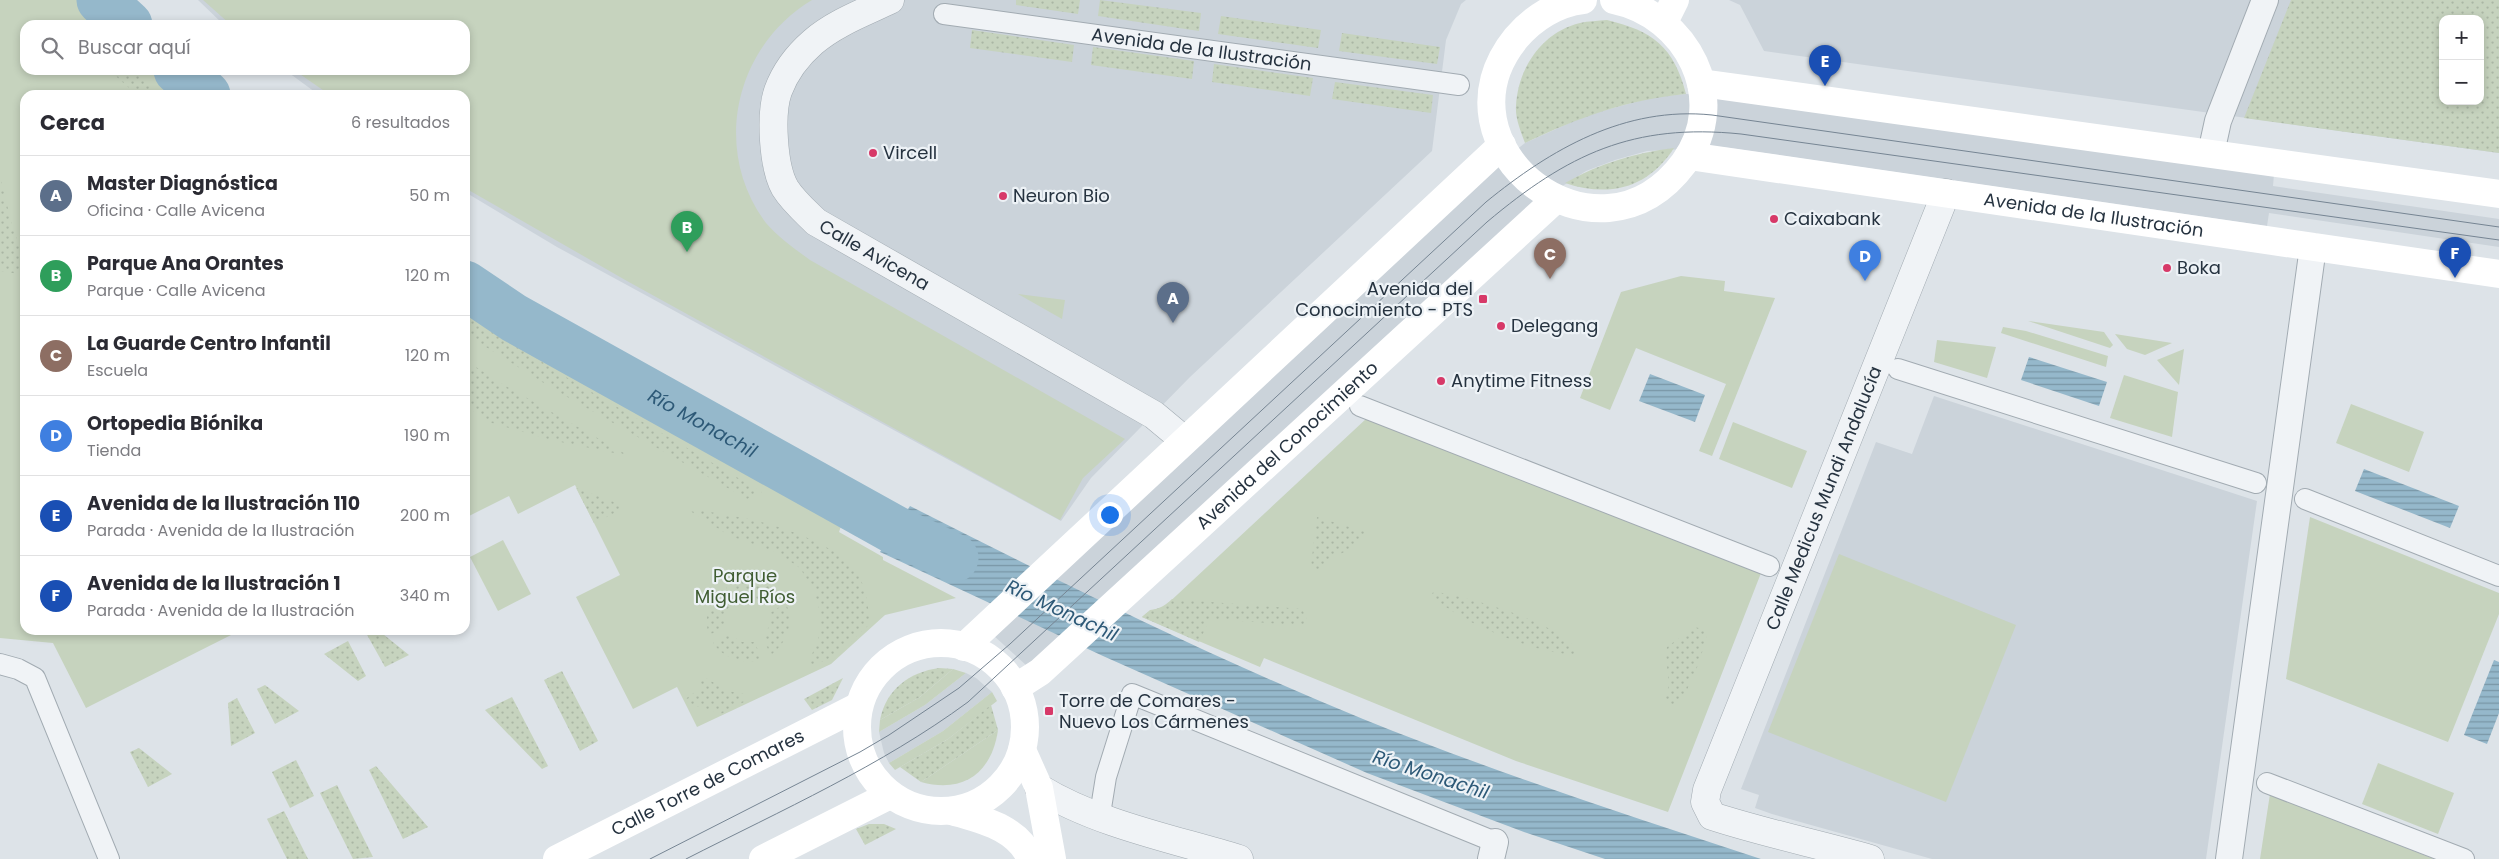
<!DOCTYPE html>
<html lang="es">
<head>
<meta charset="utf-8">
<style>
	body { margin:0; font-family:Poppins,sans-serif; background:#f2f2f3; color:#2b2b33 }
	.controls { position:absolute; right:15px; top:15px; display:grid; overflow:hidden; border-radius:10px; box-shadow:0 2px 8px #0003 }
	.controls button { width:45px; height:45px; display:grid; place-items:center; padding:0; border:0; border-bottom:1px solid #e1e1e2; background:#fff; color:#2b2b33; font:25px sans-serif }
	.you { position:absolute; left:1109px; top:514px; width:18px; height:18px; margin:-12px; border:4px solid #fff; border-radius:50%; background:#1a73e8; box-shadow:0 0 0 8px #1a73e833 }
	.badge { display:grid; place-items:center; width:32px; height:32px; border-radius:50%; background:#d73968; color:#fff; font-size:16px; font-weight:700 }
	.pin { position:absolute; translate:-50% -41px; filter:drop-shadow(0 1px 2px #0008) }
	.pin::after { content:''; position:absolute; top:26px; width:18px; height:15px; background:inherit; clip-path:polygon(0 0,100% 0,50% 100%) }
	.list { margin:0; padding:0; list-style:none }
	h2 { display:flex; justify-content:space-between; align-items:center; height:65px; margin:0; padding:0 20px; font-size:21px }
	h2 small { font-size:16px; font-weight:400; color:#7c7c81 }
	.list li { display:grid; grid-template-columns:32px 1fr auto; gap:15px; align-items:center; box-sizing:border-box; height:80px; padding:0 20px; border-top:1px solid #e1e1e2 }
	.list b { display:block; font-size:19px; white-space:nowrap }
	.list p { margin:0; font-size:16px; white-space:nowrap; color:#7c7c81 }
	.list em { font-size:16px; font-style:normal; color:#7c7c81 }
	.icon { flex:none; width:28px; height:28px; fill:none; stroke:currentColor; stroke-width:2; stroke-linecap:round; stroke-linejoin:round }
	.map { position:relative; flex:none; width:2499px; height:859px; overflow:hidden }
	.search { position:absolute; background:#fff; box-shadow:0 2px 8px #0003; left:20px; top:20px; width:450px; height:55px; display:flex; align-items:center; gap:12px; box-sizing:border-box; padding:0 18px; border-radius:15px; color:#7c7c81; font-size:19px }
	.panel { position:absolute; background:#fff; box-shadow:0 2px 8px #0003; left:20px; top:90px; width:450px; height:545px; border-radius:15px }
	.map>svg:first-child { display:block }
	.built { fill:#cbd3da; fill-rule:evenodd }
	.green { fill:#c6d3be }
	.garden { fill:url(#garden-dots); fill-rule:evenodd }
	.water { fill:url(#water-rules) }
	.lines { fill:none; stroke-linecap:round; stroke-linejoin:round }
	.river { stroke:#95b8cb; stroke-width:49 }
	.pedestrian-casing { stroke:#a2abb2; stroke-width:22 }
	.minor-casing { stroke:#a2abb2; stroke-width:28 }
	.tertiary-casing { stroke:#a2abb2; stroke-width:29 }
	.pedestrian { stroke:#f0f3f6; stroke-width:20 }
	.minor { stroke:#f0f3f6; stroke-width:26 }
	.tertiary { stroke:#f0f3f6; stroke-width:28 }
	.secondary { stroke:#fff; stroke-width:28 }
	.tram { stroke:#768593; stroke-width:1 }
	.poi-dot { fill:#d73968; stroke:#edf2f6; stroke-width:2 }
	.labels { text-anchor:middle; stroke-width:4.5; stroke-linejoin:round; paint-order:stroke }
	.street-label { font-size:18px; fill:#263340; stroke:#edf2f6 }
	.poi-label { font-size:18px; fill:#263340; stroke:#edf2f6; text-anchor:start }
	.park-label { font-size:18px; fill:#405d32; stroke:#edf2f6 }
	.water-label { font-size:19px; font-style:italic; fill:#2d5977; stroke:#edf2f6 }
</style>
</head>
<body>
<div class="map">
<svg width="2499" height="859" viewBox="0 0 2499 859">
	<defs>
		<pattern id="garden-dots" width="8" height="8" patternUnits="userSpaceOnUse" patternTransform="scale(1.25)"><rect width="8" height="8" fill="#c6d3be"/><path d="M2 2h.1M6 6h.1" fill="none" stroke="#aab6a4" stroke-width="1.8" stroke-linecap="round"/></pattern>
		<pattern id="water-rules" width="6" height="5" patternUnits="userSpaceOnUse" patternTransform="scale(1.25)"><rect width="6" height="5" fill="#95b8cb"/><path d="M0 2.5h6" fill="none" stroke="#7996a6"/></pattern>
	</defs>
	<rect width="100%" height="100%" fill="#dde3e8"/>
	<g class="built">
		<path d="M198,0h1268l-5,4 -15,36 -14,111 -242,226 -99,101 -30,43 -504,-274 -92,-55v-97h-146l-34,-25h180v-45h-241z"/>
		<path d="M1729,0h770v153l-735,-102 -24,-46zM2443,19h37v82h-37z"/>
		<path d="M1686,94l44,2 544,78 -1,12 226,33v28l-230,-34 -2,13 -544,-79 -76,4 -32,9 -29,11 -58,37 -501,458 -34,-31 499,-466 33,-26 62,-28 67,-18z"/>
		<path d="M1934,396l323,105 -51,358h-274l-160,-45 -17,-6 4,-13 -18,-6 135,-347 36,12z"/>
		<path d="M966,673l10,5 16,14 -49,39 -54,32 -5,-10 -5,-21 46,-27z"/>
	</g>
	<g class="green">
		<path d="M0,0h80l28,25h-83v45h134l28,25h-162v535h216l-155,78 -33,-65 -53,-5z"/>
		<path d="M203,0h609c-77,46 -101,150 -46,223 12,14 29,26 44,37l315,179 -42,39 -23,42 -433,-239 -162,-93v-93h-135l-36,-25h171v-45h-234z"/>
		<path d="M1681,276l44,5 -1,10 51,7 -63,158 -13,-5 27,-67 -90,-36 -26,62 -30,-12 41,-106z"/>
		<path d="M1018,294l47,6 -3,19z"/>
		<path d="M465,297l85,54 293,169 -4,12 44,25v3l73,38 -71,17 -54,49 -134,63 -20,-40 -44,22 -57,-112 44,-22 -45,-90 -57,29 -9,-18 -44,22z"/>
		<path d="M2028,321l76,11 9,13 -3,3z"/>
		<path d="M2003,327l23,4 82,25 -2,11 -105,-34z"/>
		<path d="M2115,334l57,9 -27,12 -18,-6z"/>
		<path d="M1937,340l59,7 -9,31 -53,-16z"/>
		<path d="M2184,349l-5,36 -22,-25z"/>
		<path d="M2124,375l54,17 -6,45 -62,-19z"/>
		<path d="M2351,404l73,28 -15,40 -73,-29z"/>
		<path d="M1367,418l394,155 -93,239 -152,-51 -252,-103 -4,9 -118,-50 8,-7 13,-2z"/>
		<path d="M1733,422l74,29 -15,37 -73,-29z"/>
		<path d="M2310,517l189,76v21l-51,128 -162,-63z"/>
		<path d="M503,540l28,54 -33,17 -28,-54z"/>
		<path d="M1839,554l177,71 -70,177 -178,-70z"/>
		<path d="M953,669l13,4 -41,32 -46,27 1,-12 40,-23z"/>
		<path d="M992,692l5,9 -49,38 -53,31 -6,-7 54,-32z"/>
		<path d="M998,730c-6,42 -34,64 -77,52z"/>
		<path d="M2378,763l76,30 -16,41 -76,-30z"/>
		<path d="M2270,794l164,65h-174z"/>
	</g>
	<g class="garden">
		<path d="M1016,0h64l-2,14 -62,-9z"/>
		<path d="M1100,0l101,13 -2,18 -101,-15z"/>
		<path d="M2291,0h208v153l-255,-35zM2443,19h37v82h-37z"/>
		<path d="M1221,16l100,14 -3,18 -100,-14z"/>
		<path d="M1607,20c46,11 67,27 79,74 -60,6 -106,23 -161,49 -4,-11 -10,-25 -9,-37 2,-38 26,-74 64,-83 8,-2 18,-2 27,-3z"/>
		<path d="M972,30l102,15 -2,17 -102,-14z"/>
		<path d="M1342,33l98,14 -3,17 -98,-13z"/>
		<path d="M1093,47l101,14 -2,18 -101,-14z"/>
		<path d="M1214,64l99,14 -3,18 -98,-14z"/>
		<path d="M109,70h24l29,25h-25z"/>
		<path d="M1335,82l98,13 -2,18 -99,-14z"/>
		<path d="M1674,148c-26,40 -64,50 -109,35 35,-20 70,-30 109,-35z"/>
		<path d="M0,176l13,53 12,30v16l-25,-4z"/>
		<path d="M465,313l101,64 196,115 -15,7 -192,-109 -90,-56z"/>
		<path d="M465,360l39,25 125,71 -78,-16 -59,-17 -27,-17z"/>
		<path d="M576,488l36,13 11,8 -29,14z"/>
		<path d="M687,509c48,6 94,14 137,37 10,5 21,11 28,20 14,17 16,37 18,58 -20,17 -34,38 -62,41l11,-29 1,-24 -6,-21 -14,-23 -24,-16 -46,-16z"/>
		<path d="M1317,517l49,15 -18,18 -23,12 -1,6 -6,5 -7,-8z"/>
		<path d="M740,579c18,0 31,3 42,17l-16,9 -12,-8h-14l-8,-16z"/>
		<path d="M725,585l8,16 -8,12v14l-16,8c-6,-20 1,-36 16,-50z"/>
		<path d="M1436,592c30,4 132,33 142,61 -23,9 -135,-36 -146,-60z"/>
		<path d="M1172,599l130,10 8,17 -100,-7 -11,23 -57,-25c12,-11 17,-5 30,-18z"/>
		<path d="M786,603c8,21 2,38 -15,52l-9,-18 7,-10 1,-14z"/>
		<path d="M1694,627l14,3c-6,26 -15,55 -32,76h-5l-6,-7c8,-16 -1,-34 2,-52z"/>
		<path d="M371,630h7l31,25 -24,12 -19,-34z"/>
		<path d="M729,634l13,8h12l9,18c-20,4 -38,0 -50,-17z"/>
		<path d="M348,641l18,35 -8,5 -34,-27z"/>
		<path d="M939,668l14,1 -33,28 -40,23c6,-31 30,-48 59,-52z"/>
		<path d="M562,671l36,70 -18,10 -36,-71z"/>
		<path d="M704,677l24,14 16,3 2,3 -2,5 -23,12c-13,-6 -26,-6 -37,-14l18,-13 -5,-5z"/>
		<path d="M843,678l-11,22 -20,10 -8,-11z"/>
		<path d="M265,685l34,26 -24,13 -18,-35z"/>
		<path d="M512,697l36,69 -6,3 -57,-59z"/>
		<path d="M237,698l18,35 -24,13 -3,-43z"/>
		<path d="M991,705l7,25 -77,52 -21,-15 48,-28z"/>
		<path d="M139,748l33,26 -24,13 -18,-35z"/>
		<path d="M296,760l18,36 -24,12 -18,-36z"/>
		<path d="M376,766l52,61 -25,12 -34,-69z"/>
		<path d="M337,785l36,72 -20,2 -33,-66z"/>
		<path d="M284,811l24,48h-21l-20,-40z"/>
		<path d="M869,824h15l12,5 -31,16 -9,-16z"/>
	</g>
	<g class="water">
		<path d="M2029,357l78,25 -8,24 -78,-26z"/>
		<path d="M1650,374l55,21 -10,27 -56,-21z"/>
		<path d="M2364,469l95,37 -9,22 -95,-37z"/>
		<path d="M910,506c149,75 298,150 453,213 131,53 265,96 398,140h-156l-81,-27 -157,-59 -264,-117 -223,-104z"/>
		<path d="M2494,660l5,2v51l-12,31 -23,-9z"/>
	</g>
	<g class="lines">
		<g class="river">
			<path d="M101,0l27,25"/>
			<path d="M178,70l28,25"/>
			<path id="s1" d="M465,285l49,33 381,212 59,28"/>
		</g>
		<g class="pedestrian-casing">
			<g id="pedestrian">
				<path id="s2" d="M944,14l515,71"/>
				<path d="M1898,369l358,114"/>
				<path d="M1360,406l409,160"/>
				<path d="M2305,499l194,77"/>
				<path d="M0,664l18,5 17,9 74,181"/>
				<path d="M2267,783l197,76"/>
				<path d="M1101,808l5,-31 26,-83 363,148"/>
			</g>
		</g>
		<g class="minor-casing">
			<g id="minor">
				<path d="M2211,153l7,-32 47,-121"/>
				<path d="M1491,859l4,-17"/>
				<path d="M2229,859l84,-612"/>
			</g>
		</g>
		<g class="tertiary-casing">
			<g id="tertiary">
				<path id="s3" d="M890,0c-25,12 -55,23 -77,42 -15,13 -28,30 -35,49 -8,23 -5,76 7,97 8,13 21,24 31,34l338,193 30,25"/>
				<path d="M1039,788c58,36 135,51 200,71"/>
				<path id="s4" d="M1870,859c-52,-15 -106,-26 -158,-43l-7,-14 2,-12 239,-597"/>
			</g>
		</g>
		<use href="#pedestrian" class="pedestrian"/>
		<use href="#minor" class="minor"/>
		<use href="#tertiary" class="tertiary"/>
		<g class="secondary">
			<path d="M1583,0c-26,3 -50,18 -67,38 -88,108 81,242 168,125 47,-64 3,-148 -70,-163"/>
			<path d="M1664,22l11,-22"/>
			<path d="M1701,83l798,111"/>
			<path id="s5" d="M1689,156l810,118"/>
			<circle cx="941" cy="727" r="84"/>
			<path d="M964,647l538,-502"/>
			<path id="s6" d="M1015,688l25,-16 516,-473"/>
			<path d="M1022,750l17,38 13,71"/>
			<path d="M952,811c30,9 65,16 79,48"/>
			<path id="s7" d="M557,859l302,-153"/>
			<path d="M763,859l127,-64"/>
		</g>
		<g class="tram">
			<path d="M650,859l210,-107 29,-17 70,-47 51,-44 476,-442c65,-53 139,-96 226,-87l787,112"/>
			<path d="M686,859c96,-49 195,-93 282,-157l519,-480c81,-68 146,-99 254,-88l758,106"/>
		</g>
	</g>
	<g class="poi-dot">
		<circle cx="873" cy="153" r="5"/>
		<circle cx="1003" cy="196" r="5"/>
		<circle cx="1774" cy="219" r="5"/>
		<circle cx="2167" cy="268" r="5"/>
		<rect x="1478" y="294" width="10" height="10" rx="2.5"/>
		<circle cx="1501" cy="326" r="5"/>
		<circle cx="1441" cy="381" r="5"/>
		<rect x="1044" y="706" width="10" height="10" rx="2.5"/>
	</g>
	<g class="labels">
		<g class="street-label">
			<text dy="6" stroke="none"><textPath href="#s2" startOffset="260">Avenida de la Ilustración</textPath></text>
			<text dy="6" stroke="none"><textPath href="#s5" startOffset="409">Avenida de la Ilustración</textPath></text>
			<text dy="6" stroke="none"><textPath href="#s3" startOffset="361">Calle Avicena</textPath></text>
			<text dy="6" stroke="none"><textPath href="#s6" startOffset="365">Avenida del Conocimiento</textPath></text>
			<text dy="6" stroke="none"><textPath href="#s4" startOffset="506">Calle Medicus Mundi Andalucía</textPath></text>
			<text dy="6" stroke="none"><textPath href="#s7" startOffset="169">Calle Torre de Comares</textPath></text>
		</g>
		<g class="poi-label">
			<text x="883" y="159">Vircell</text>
			<text x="1013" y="202">Neuron Bio</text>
			<text x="1784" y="225">Caixabank</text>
			<text x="2177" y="274">Boka</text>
			<text x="1473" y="295" text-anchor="end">Avenida del<tspan x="1473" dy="21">Conocimiento - PTS</tspan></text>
			<text x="1511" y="332">Delegang</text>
			<text x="1451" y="387">Anytime Fitness</text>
			<text x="1059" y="707">Torre de Comares -<tspan x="1059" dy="21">Nuevo Los Cármenes</tspan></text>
		</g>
		<g class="park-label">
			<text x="745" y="582">Parque<tspan x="745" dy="21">Miguel Ríos</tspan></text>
		</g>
		<g class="water-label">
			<text dy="7" stroke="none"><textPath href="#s1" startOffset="275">Río Monachil</textPath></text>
			<text transform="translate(1062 610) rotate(25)" y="7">Río Monachil</text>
			<text transform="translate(1431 774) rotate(18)" y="7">Río Monachil</text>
		</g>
	</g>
</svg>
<div class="controls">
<button>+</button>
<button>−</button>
</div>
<div class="you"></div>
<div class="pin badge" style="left:1173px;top:323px;background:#5c6f8a">A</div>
<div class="pin badge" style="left:687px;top:252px;background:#2e9e5b">B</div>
<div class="pin badge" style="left:1550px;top:279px;background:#8d6e63">C</div>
<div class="pin badge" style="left:1865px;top:281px;background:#3f7fe0">D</div>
<div class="pin badge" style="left:1825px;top:86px;background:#1a4fb4">E</div>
<div class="pin badge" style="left:2455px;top:278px;background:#1a4fb4">F</div>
<div class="search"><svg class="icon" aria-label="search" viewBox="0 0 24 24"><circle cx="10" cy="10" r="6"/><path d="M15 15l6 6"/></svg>Buscar aquí</div>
<section class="panel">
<h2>Cerca<small>6 resultados</small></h2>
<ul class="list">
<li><span class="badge" style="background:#5c6f8a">A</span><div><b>Master Diagnóstica</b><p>Oficina · Calle Avicena</p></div><em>50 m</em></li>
<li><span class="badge" style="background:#2e9e5b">B</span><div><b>Parque Ana Orantes</b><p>Parque · Calle Avicena</p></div><em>120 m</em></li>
<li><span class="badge" style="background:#8d6e63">C</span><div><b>La Guarde Centro Infantil</b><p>Escuela</p></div><em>120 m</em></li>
<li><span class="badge" style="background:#3f7fe0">D</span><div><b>Ortopedia Biónika</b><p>Tienda</p></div><em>190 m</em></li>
<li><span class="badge" style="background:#1a4fb4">E</span><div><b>Avenida de la Ilustración 110</b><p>Parada · Avenida de la Ilustración</p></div><em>200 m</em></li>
<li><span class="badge" style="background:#1a4fb4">F</span><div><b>Avenida de la Ilustración 1</b><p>Parada · Avenida de la Ilustración</p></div><em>340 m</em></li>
</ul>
</section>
</div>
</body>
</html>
